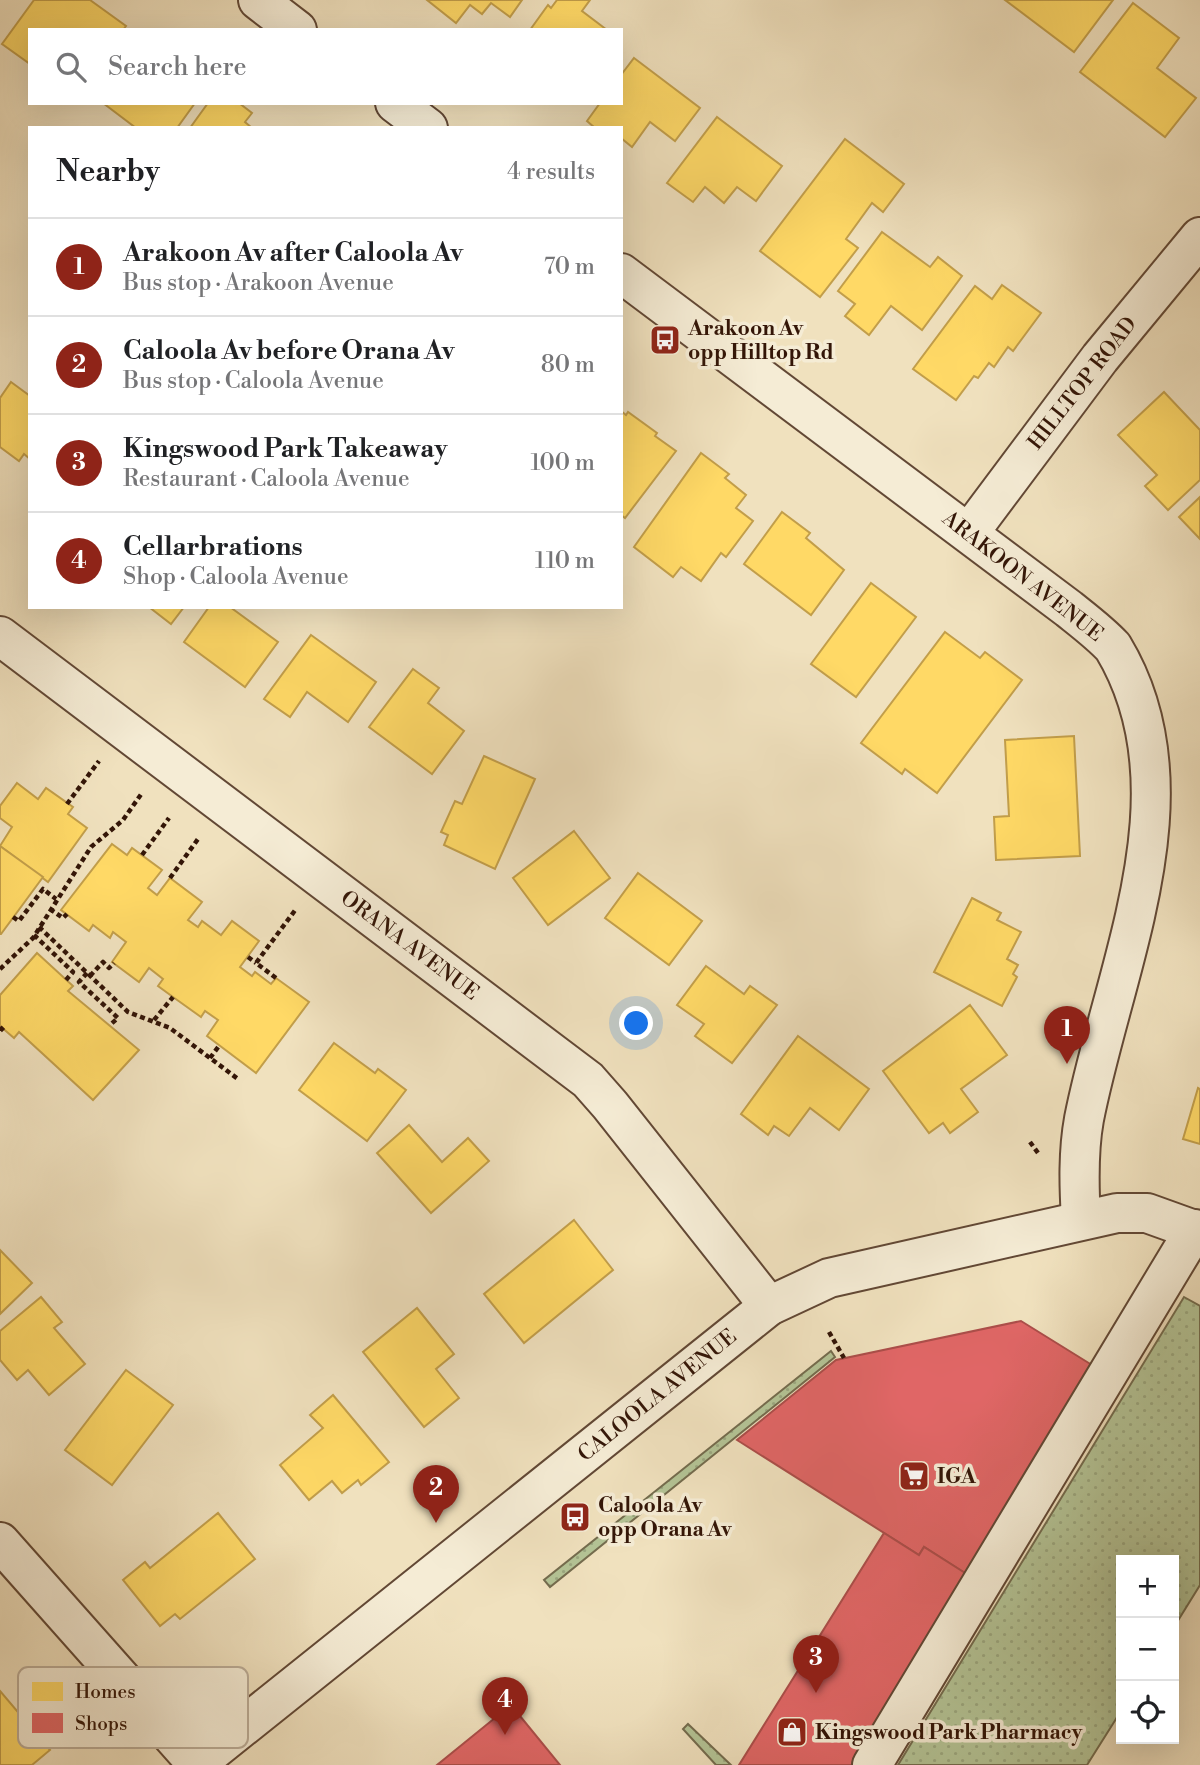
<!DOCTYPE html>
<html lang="en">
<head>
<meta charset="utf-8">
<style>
	body { margin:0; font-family:"Libre Bodoni",serif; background:#f6f6f6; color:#202124 }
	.controls { position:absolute; right:21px; bottom:21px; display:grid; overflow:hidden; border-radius:0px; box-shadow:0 7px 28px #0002 }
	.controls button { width:63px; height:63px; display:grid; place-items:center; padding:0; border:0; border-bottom:2px solid #e0e0e0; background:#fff; color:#202124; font:35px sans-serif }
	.you { position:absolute; left:637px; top:1024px; width:24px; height:24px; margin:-18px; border:5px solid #fff; border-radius:50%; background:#1a73e8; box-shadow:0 0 0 10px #1a73e833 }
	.badge { display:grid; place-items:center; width:46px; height:46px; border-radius:50%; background:#8f2418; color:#fff; font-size:23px; font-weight:700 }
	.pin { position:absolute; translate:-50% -58px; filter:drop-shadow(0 2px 4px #0008) }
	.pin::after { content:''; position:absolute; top:37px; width:24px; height:21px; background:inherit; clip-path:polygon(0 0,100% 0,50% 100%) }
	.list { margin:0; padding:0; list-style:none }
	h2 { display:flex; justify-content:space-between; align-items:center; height:91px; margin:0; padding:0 28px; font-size:30px }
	h2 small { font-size:23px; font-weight:400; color:#757577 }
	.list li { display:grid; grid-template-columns:46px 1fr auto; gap:21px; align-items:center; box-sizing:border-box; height:98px; padding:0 28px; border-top:2px solid #e0e0e0 }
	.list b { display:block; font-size:26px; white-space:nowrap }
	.list p { margin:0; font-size:23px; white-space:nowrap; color:#757577 }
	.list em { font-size:23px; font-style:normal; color:#757577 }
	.icon { flex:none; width:38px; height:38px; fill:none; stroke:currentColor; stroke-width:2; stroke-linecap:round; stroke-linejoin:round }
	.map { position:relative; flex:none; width:1200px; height:1765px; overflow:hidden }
	.search { position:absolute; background:#fff; box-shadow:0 7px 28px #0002; left:28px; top:28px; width:595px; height:77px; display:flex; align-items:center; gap:18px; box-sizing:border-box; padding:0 24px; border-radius:0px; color:#757577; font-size:26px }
	.panel { position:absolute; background:#fff; box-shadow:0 7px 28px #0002; left:28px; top:126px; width:595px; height:483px; border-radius:0px }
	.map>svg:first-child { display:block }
	.green { fill:url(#green-dots); stroke:#746c4e; stroke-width:2 }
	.homes { fill:#ffd966; stroke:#c29e4a; stroke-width:2 }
	.shops { fill:#e06666; stroke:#ac4e4a; stroke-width:2 }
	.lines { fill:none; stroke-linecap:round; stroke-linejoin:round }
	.minor-casing { stroke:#624835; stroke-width:42 }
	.path { stroke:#331507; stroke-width:4.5; stroke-dasharray:5 3.5; stroke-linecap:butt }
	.minor { stroke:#f5ecd5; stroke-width:38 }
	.labels { text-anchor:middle; stroke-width:7; stroke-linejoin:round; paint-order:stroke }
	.poi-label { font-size:21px; font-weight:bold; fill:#331507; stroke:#f5ecd5; text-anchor:start }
	.street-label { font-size:21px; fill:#331507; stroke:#f5ecd5 }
	.key { fill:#f5ecd5; stroke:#bbac97; stroke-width:2 }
	.key-label { font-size:19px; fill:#331507 }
</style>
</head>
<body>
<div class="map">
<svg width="1200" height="1765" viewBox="0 0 1200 1765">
	<defs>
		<pattern id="green-dots" width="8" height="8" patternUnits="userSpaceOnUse" patternTransform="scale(1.75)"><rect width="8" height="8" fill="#b4c496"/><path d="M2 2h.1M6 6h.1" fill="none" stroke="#9ba880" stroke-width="1.8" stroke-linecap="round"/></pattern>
	</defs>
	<rect width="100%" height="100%" fill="#f0e1be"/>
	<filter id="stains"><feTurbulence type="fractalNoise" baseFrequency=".00286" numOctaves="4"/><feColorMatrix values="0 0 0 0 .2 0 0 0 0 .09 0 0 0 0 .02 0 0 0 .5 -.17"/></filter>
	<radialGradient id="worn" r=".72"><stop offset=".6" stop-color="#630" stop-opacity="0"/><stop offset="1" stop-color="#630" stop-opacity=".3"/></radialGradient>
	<g class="green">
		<path d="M1184,1297l16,9v279l-26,42v-67h-53v151l-34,54h-189z"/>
		<path d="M831,1351l4,6 -285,230 -6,-7z"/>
		<path d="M688,1724l43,41h-15l-33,-36z"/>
	</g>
	<g class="homes">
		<path d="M34,0h56l36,26 -3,4h-93v34l-28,-20z"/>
		<path d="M427,0h95l-12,17 -19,-14 -9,11 -12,-9 -14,18z"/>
		<path d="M557,0h33l-8,11 25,19h-77l18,-25 3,3z"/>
		<path d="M1005,0h108l-39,52z"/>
		<path d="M1133,3l46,35 -22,30 39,30 -31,39 -85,-65z"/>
		<path d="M634,58l66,50 -25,33 -25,-19 -18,25 -11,-9v-10h-26l-8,-7 13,-18h21v-28z"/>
		<path d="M103,103h92l-18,25h-41z"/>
		<path d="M208,103h31l13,10 -7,9 7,6h-62z"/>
		<path d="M717,117l65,49 -26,35 -19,-14 -13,16 -19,-16 -12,15 -26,-19z"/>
		<path d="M845,139l59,45 -21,28 -11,-9 -26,36 12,9 -38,49 -60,-46z"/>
		<path d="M882,232l48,35 8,-10 24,19 -40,54 -31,-24 -22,29 -24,-19 10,-12 -17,-13z"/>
		<path d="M1002,285l39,28 -28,38 -5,-4 -14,20 -5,-4 -11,15 -4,-2 -18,24 -43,-31 62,-83 17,13z"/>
		<path d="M11,382l19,14v63l-6,-5 -5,7 -19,-14v-49z"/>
		<path d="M1164,392l36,38v50l-32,30 -23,-24 12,-11 -39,-40z"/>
		<path d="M621,411l5,4 2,-3 29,21 -2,3 21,15 -51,67 -4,-3z"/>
		<path d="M701,453l28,21 -4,4 21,17 -10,13 17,13 -27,36 -5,-4 -20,28 -20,-14 -8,10 -39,-30z"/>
		<path d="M1200,497v42l-21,-22z"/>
		<path d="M782,512l28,21 -4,5 38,32 -33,45 -67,-51z"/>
		<path d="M871,583l45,34 -60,80 -45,-33z"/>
		<path d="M149,607h35l-13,17z"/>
		<path d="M209,607h21l48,35 -33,45 -61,-45z"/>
		<path d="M945,632l35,26 5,-6 37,28 -85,113 -32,-24 -3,5 -41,-31z"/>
		<path d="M311,635l65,47 -28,40 -41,-30 -17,25 -26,-18z"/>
		<path d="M413,669l26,19 -11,15 36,28 -32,43 -63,-47z"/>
		<path d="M1074,736l6,120 -84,4 -2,-43 15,-1 -4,-76z"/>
		<path d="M484,756l51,23 -40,90 -51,-24 4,-10 -7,-3 14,-31 7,3z"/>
		<path d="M17,783l21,16 8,-11 27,19 -5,7 19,14 -39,54 -48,-36 12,-19 -12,-9v-12z"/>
		<path d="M574,831l36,47 -62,47 -35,-47z"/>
		<path d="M112,844l15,11 5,-7 30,22 -14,18 9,7 13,-17 32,24 -14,18 10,7 4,-6 19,14 11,-14 27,20 -19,26 12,9 3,-4 16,12 5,-6 33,24 -53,71 -49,-37 11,-16 -13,-9 -4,6 -28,-20 -15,-11 5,-7 -14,-11 -10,14 -27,-20 14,-20 -13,-10 -3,6 -17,-13 -4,6 -28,-21z"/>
		<path d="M0,846l43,31 -42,57h-1z"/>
		<path d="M638,873l64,48 -33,44 -64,-47z"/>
		<path d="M972,898l29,15 -4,7 24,12 -14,27 11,6 -5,9 4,3 -15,29 -68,-34z"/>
		<path d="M37,953l36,33 -5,5 71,59 -46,50 -74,-68 -5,6 -14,-12v-31z"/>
		<path d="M706,966l38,28 6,-8 27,19 -45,58 -37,-27 9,-12 -27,-19z"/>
		<path d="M970,1005l37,50 -46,34 17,23 -28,21 -7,-10 -14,10 -46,-62z"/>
		<path d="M798,1036l71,53 -30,41 -29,-22 -21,28 -15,-10 -6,9 -27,-21z"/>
		<path d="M334,1043l41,30 3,-4 28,21 -39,51 -68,-51z"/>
		<path d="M1198,1088l2,1v55l-17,-5z"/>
		<path d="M409,1125l33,37 26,-24 21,23 -58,52 -54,-60z"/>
		<path d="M574,1220l39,50 -89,73 -40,-49z"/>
		<path d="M0,1250l32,33 -32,31z"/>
		<path d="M41,1297l21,25 -8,6 31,36 -36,31 -21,-25 -11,10 -17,-20v-29z"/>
		<path d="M417,1308l37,46 -18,15 23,29 -35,29 -61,-75z"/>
		<path d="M126,1370l47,35 -61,80 -47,-35z"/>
		<path d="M333,1395l56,67 -28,23 -3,-5 -16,13 -10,-12 -23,19 -29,-35 43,-37 -13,-13z"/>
		<path d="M218,1513l37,46 -75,60 -5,-5 -15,12 -37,-46 22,-18 5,6z"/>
		<path d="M0,1691l50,59 -18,15h-32z"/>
	</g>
	<g class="shops">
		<path d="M1021,1321l79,49 -129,207 -47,-30 -5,8 -182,-115 99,-80z"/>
		<path d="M884,1533l35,22 5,-8 49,31 -116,187h-118z"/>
		<path d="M511,1705l49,60h-123z"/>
	</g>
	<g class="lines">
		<g class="minor-casing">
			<g id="minor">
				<path d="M258,0l39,30"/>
				<path d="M395,103l33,25"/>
				<path d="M621,273l448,336c15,12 31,24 44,38 87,144 1,319 -29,472 -6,33 -5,67 -3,101"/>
				<path d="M969,533l131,-175 100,-121"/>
				<path d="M0,636l588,444 22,25 159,201"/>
				<path d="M0,1542l198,223"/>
				<path d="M195,1765l574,-459 60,-28 288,-65h30l53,19"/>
				<path d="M872,1765l323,-536"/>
			</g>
		</g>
		<g class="path">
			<path d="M67,804l32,-43"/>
			<path d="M142,855l27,-37"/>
			<path d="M170,878l28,-39"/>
			<path d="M50,909l13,9 4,-4"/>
			<path d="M13,917l6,4 24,-32 13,10"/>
			<path d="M39,927l89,85 42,16 68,51"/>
			<path d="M34,935l39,37 -7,8"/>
			<path d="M248,957l8,6"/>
			<path d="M0,969l33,-31 58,-91 32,-27 19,-27"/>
			<path d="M87,973l-8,9 39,36 -7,6"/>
			<path d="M90,976l13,-14 6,6 5,-5"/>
			<path d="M276,978l-20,-15 40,-54"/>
			<path d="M154,1020l19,-23"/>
			<path d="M0,1027l4,4"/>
			<path d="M210,1058l9,-12"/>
			<path d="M1030,1142l8,11"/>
			<path d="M829,1332l15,26"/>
		</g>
		<use href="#minor" class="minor"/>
	</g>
	<defs>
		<g id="bus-square" transform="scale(1.575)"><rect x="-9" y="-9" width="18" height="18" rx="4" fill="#8f2418" stroke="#f5ecd5"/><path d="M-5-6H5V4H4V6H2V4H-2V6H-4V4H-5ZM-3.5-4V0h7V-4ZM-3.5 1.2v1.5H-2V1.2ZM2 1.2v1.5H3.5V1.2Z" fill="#fff"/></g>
		<g id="supermarket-square" transform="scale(1.575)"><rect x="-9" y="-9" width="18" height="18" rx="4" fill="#8f2418" stroke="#f5ecd5"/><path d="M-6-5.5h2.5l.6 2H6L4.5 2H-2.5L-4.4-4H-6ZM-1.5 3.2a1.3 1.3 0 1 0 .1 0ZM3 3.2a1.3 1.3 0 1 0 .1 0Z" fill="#fff"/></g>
		<g id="shop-square" transform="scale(1.575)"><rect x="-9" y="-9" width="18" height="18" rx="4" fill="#8f2418" stroke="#f5ecd5"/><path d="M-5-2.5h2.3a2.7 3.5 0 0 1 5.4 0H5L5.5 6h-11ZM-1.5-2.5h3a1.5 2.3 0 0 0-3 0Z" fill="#fff"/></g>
	</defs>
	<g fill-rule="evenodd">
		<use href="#bus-square" x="665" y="340"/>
		<use href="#supermarket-square" x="914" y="1476"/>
		<use href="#bus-square" x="575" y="1517"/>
		<use href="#shop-square" x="792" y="1732"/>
	</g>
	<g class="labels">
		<g class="poi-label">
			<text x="688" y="335">Arakoon Av<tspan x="688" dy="24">opp Hilltop Rd</tspan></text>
			<text x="937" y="1483">IGA</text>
			<text x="598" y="1512">Caloola Av<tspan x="598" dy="24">opp Orana Av</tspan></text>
			<text x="815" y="1739">Kingswood Park Pharmacy</text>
		</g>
		<g class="street-label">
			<text transform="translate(1082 383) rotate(-52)" y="7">HILLTOP ROAD</text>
			<text transform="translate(1023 576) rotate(38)" y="7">ARAKOON AVENUE</text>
			<text transform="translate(410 945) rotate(37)" y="7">ORANA AVENUE</text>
			<text transform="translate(657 1395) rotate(-39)" y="7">CALOOLA AVENUE</text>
		</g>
	</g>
	<rect x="18" y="1667" width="230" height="81" rx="10" class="key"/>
	<rect x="32" y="1682" width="31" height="19" fill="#ffd966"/>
	<rect x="32" y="1713" width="31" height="20" fill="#e06666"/>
	<g class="key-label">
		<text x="75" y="1698">Homes</text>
		<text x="75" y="1730">Shops</text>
	</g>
	<rect width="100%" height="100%" filter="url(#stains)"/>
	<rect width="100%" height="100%" fill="url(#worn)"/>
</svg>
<div class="controls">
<button>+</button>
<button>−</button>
<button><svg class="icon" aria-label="locate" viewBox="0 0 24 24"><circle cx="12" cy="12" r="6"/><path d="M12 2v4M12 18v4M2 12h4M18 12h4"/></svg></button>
</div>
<div class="you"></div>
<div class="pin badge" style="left:1067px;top:1064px">1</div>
<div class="pin badge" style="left:436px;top:1523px">2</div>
<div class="pin badge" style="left:816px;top:1693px">3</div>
<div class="pin badge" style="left:505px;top:1735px">4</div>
<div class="search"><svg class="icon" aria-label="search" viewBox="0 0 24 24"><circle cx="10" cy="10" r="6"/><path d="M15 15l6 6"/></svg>Search here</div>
<section class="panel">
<h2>Nearby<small>4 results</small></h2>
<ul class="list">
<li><span class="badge">1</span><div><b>Arakoon Av after Caloola Av</b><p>Bus stop · Arakoon Avenue</p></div><em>70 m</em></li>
<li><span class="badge">2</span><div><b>Caloola Av before Orana Av</b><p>Bus stop · Caloola Avenue</p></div><em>80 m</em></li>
<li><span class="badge">3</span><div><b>Kingswood Park Takeaway</b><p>Restaurant · Caloola Avenue</p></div><em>100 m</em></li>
<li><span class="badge">4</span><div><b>Cellarbrations</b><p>Shop · Caloola Avenue</p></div><em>110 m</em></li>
</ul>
</section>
</div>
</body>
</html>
